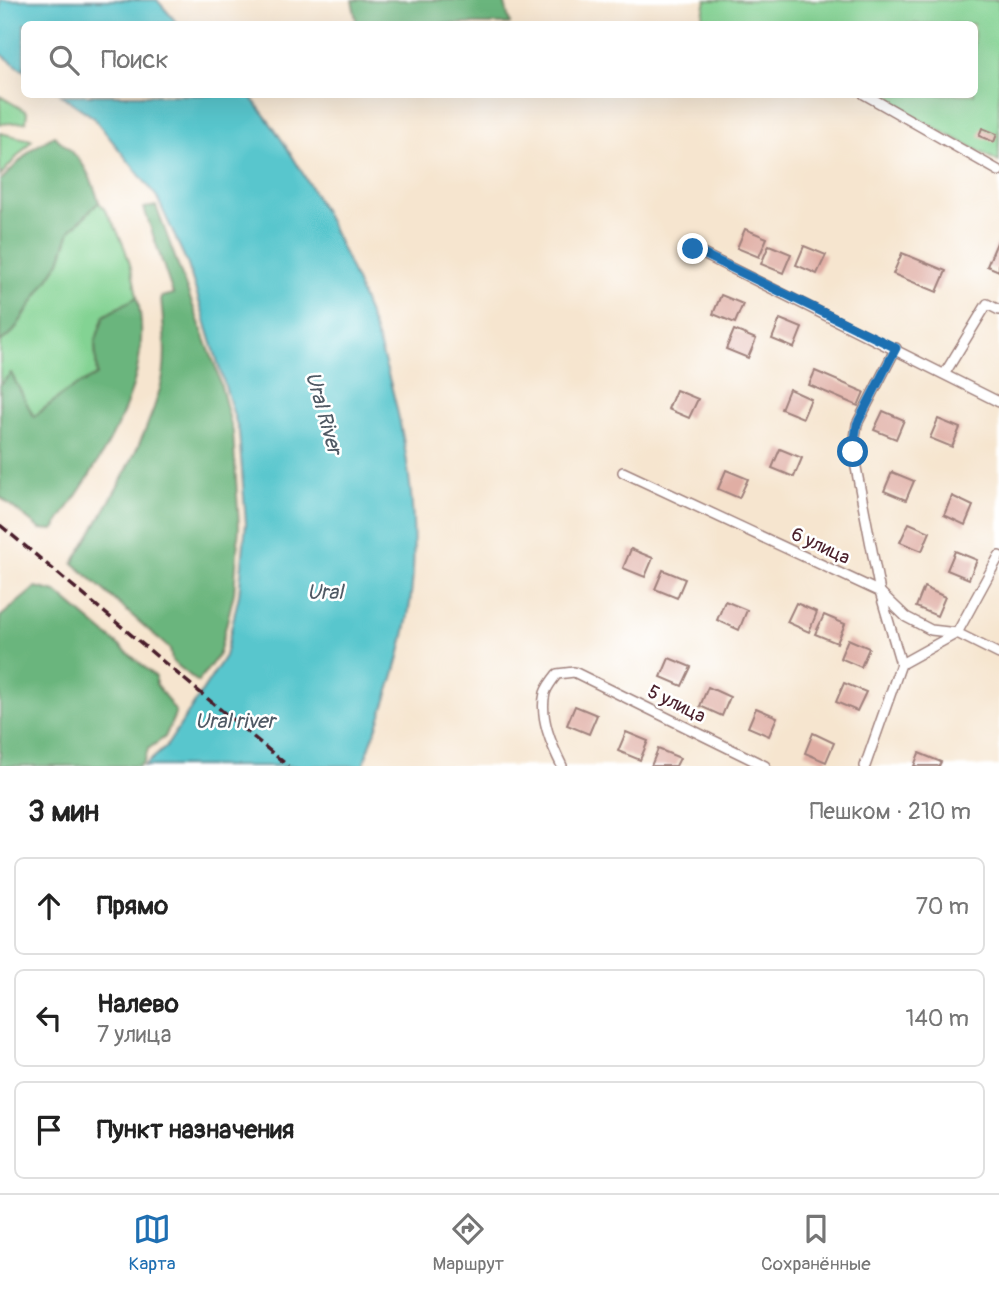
<!DOCTYPE html>
<html lang="ru">
<head>
<meta charset="utf-8">
<style>
	body { margin:0; font-family:Pangolin,sans-serif; background:#f6f6f6; color:#222 }
	.stop { position:absolute; width:21px; height:21px; margin:-16px; border:5px solid #1f6fb2; border-radius:50%; background:#fff }
	.stop.end { background:#1f6fb2; border-color:#fff; box-shadow:0 2px 7px #0008 }
	.list { margin:0; padding:0; list-style:none }
	h2 { display:flex; justify-content:space-between; align-items:center; height:91px; margin:0; padding:0 28px; font-size:30px }
	h2 small { font-size:23px; font-weight:400; color:#767676 }
	.list li { display:grid; grid-template-columns:46px 1fr auto; gap:21px; align-items:center; box-sizing:border-box; height:98px; margin:0 14px 14px; padding:0 14px; border:2px solid #e0e0e0; border-radius:10px }
	.list b { display:block; font-size:26px; white-space:nowrap }
	.list p { margin:0; font-size:23px; white-space:nowrap; color:#767676 }
	.list em { font-size:23px; font-style:normal; color:#767676 }
	.icon { flex:none; width:38px; height:38px; fill:none; stroke:currentColor; stroke-width:2; stroke-linecap:round; stroke-linejoin:round }
	.map { position:relative; flex:none; width:999px; height:766px; overflow:hidden }
	.search { position:absolute; background:#fff; box-shadow:0 7px 28px #0002; left:21px; right:21px; top:21px; height:77px; display:flex; align-items:center; gap:18px; box-sizing:border-box; padding:0 24px; border-radius:10px; color:#767676; font-size:26px }
	.sheet { height:427px; background:#fff }
	nav { display:flex; justify-content:space-around; align-items:center; box-sizing:border-box; height:98px; border-top:2px solid #e0e0e0; background:#fff; font-size:19px; color:#767676 }
	nav a { display:grid; justify-items:center; gap:4px }
	nav .on { color:#1f6fb2 }
	.map>svg:first-child { display:block }
	.green { fill:#83d393; stroke:#66795f; stroke-width:2 }
	.forest { fill:#6ab57d; stroke:#5a6a54; stroke-width:2 }
	.water { fill:#59c6cd; stroke:#52727c; stroke-width:2 }
	.building { fill:#e0aea4 }
	.lines { fill:none; stroke-linecap:round; stroke-linejoin:round }
	.street-casing { stroke:#a0827d; stroke-width:12 }
	.street { stroke:#fff; stroke-width:9 }
	.rail { stroke:#4a1f2b; stroke-width:3.5; stroke-dasharray:10 5; stroke-linecap:butt }
	.route { stroke:#1f6fb2; stroke-width:9 }
	.labels { text-anchor:middle; stroke-width:5; stroke-linejoin:round; paint-order:stroke }
	.street-label { font-size:19px; fill:#4a1f2b; stroke:#fff }
	.water-label { font-size:21px; font-style:italic; fill:#4f5964; stroke:#fff }
</style>
</head>
<body>
<div class="map">
<svg width="999" height="766" viewBox="0 0 999 766">
	<rect width="100%" height="100%" fill="#fff"/>
	<filter id="ink" filterUnits="userSpaceOnUse"><feTurbulence type="fractalNoise" baseFrequency=".0143" numOctaves="2"/><feDisplacementMap in="SourceGraphic" scale="14" xChannelSelector="R" yChannelSelector="G"/><feConvolveMatrix kernelMatrix="1 2 1 2 8 2 1 2 1" color-interpolation-filters="sRGB"/></filter>
	<filter id="wash" filterUnits="userSpaceOnUse"><feTurbulence type="fractalNoise" baseFrequency=".00686" numOctaves="4" result="noise"/><feDisplacementMap in="SourceGraphic" scale="28" xChannelSelector="R" yChannelSelector="G"/><feGaussianBlur stdDeviation="1.57" result="paint"/><feColorMatrix in="noise" values="0 0 0 0 0 0 0 0 0 0 0 0 0 0 0 0 0 1.4 0 .05"/><feComposite in="paint" operator="in"/></filter>
	<g filter="url(#wash)">
		<rect width="100%" height="100%" fill="#f6e5cf"/>
		<g class="green">
			<path d="M706,0h293v162l-126,-67 101,-1v-70h-273z"/>
			<path d="M0,96l27,16 -1,10 -26,2z"/>
			<path d="M0,133l32,7 -32,36z"/>
			<path d="M99,202c22,28 33,61 38,95l-33,19 -9,27 2,32 -30,16 -34,26 -22,-43 -11,11v-43l13,-10 47,-71 10,-30z"/>
		</g>
		<g class="forest">
			<path d="M352,0h152l6,24h-153z"/>
			<path d="M54,136c27,21 35,34 45,66l-29,29 -10,30 -47,71 -13,10v-161l32,-32z"/>
			<path d="M156,206l61,165 16,61 6,95 -5,66 -15,61 -21,28 -26,-21 -2,-12 -97,-86c33,-55 69,-112 87,-174 9,-29 3,-63 1,-92l12,-3 -29,-86z"/>
			<path d="M137,297c21,84 -39,167 -84,233l-13,-1 -40,-32v-112l11,-12 23,44 33,-26 30,-16 -2,-32 9,-27z"/>
			<path d="M36,587l20,5 100,85v7l20,28 -11,25 -17,12 -4,13 -5,4h-139v-149z"/>
		</g>
		<g class="water">
			<path d="M0,0h157l21,24h-154v47l-24,-18z"/>
			<path d="M61,95h188c102,127 183,344 161,508 -8,57 -28,109 -47,163h-219l22,-19 59,-91 14,-61 7,-72 -7,-91 -51,-167 -31,-68 -64,-80z"/>
		</g>
		<g id="blocks">
			<g class="building">
				<path d="M982,128l15,6 -3,8 -15,-6z"/>
				<path d="M745,229l22,9 -8,19 -22,-9z"/>
				<path d="M999,238v33l-12,-5z"/>
				<path d="M769,245l22,9 -8,19 -22,-9z"/>
				<path d="M804,246l22,9 -9,19 -21,-9z"/>
				<path d="M902,253l44,18 -9,21 -44,-18z"/>
				<path d="M721,295l22,9 -8,19 -22,-9z"/>
				<path d="M780,319l22,9 -8,20 -22,-9z"/>
				<path d="M734,330l22,9 -8,19 -22,-9z"/>
				<path d="M815,371l49,21 -6,14 -49,-21z"/>
				<path d="M789,389l22,10 -8,19 -22,-9z"/>
				<path d="M676,390l22,9 -9,19 -21,-9z"/>
				<path d="M883,411l21,9 -8,19 -22,-9z"/>
				<path d="M938,419l22,9 -8,19 -22,-9z"/>
				<path d="M780,449l22,9 -8,19 -22,-9z"/>
				<path d="M726,470l22,9 -9,19 -21,-9z"/>
				<path d="M892,472l22,9 -8,19 -22,-9z"/>
				<path d="M952,496l21,10 -8,19 -21,-10z"/>
				<path d="M909,523l21,9 -8,19 -22,-9z"/>
				<path d="M631,549l22,9 -8,19 -22,-9z"/>
				<path d="M955,551l22,9 -8,19 -22,-9z"/>
				<path d="M663,570l22,9 -8,19 -22,-9z"/>
				<path d="M924,587l21,10 -8,19 -21,-9z"/>
				<path d="M725,601l22,9 -8,20 -22,-10z"/>
				<path d="M796,603l21,9 -8,20 -22,-10z"/>
				<path d="M824,615l21,9 -8,19 -22,-9z"/>
				<path d="M848,639l21,9 -8,19 -21,-9z"/>
				<path d="M669,658l22,9 -9,19 -21,-9z"/>
				<path d="M844,683l22,9 -9,19 -21,-9z"/>
				<path d="M708,687l22,10 -8,19 -22,-10z"/>
				<path d="M575,706l22,9 -8,19 -22,-9z"/>
				<path d="M756,708l21,9 -8,19 -21,-9z"/>
				<path d="M626,732l22,9 -8,19 -22,-9z"/>
				<path d="M813,733l21,10 -8,19 -21,-9z"/>
				<path d="M658,749l22,9 -4,8h-25z"/>
				<path d="M919,753l22,9 -2,4h-25z"/>
			</g>
		</g>
	</g>
	<g filter="url(#ink)">
		<use href="#blocks" fill-opacity="0" stroke="#a0827d" stroke-width="2"/>
		<g class="lines">
			<g class="street-casing">
				<g id="street">
					<path d="M864,94l135,77"/>
					<path d="M693,249l306,153"/>
					<path d="M945,373l42,-69 12,6"/>
					<path d="M623,472l257,120 26,25 25,13 26,3 42,21"/>
					<path d="M901,664l56,-31 42,-77"/>
					<path d="M562,766c-10,-20 -23,-49 -17,-73 2,-6 8,-14 12,-19l17,-2 191,94"/>
					<path d="M865,766l36,-102 -21,-72 -27,-140 4,-28 39,-76"/>
				</g>
			</g>
			<use href="#street" class="street"/>
			<path class="rail" d="M0,525l288,241"/>
		</g>
	</g>
	<g class="lines" filter="url(#ink)">
		<path class="route" d="M693,249l203,99 -39,76 -4,28"/>
	</g>
	<g class="labels">
		<g class="street-label">
			<text transform="translate(821 545) rotate(25)" y="7">6 улица</text>
			<text transform="translate(677 703) rotate(26)" y="7">5 улица</text>
		</g>
		<g class="water-label">
			<text transform="translate(324 413) rotate(74)" y="7">Ural River</text>
			<text x="325" y="599">Ural</text>
			<text x="235" y="728">Ural river</text>
		</g>
	</g>
</svg>
<div class="stop" style="left:853px;top:452px"></div>
<div class="stop end" style="left:693px;top:249px"></div>
<div class="search"><svg class="icon" aria-label="search" viewBox="0 0 24 24"><circle cx="10" cy="10" r="6"/><path d="M15 15l6 6"/></svg>Поиск</div>
</div>
<section class="sheet">
<h2>3 мин<small>Пешком · 210 m</small></h2>
<ul class="list">
<li><svg class="icon" aria-label="ahead" viewBox="0 0 24 24"><path d="M12 20V5M6 11l6-6 6 6"/></svg><div><b>Прямо</b></div><em>70 m</em></li>
<li><svg class="icon" aria-label="left" viewBox="0 0 24 24"><path d="M17 20v-9H6M10 6l-5 5 5 5"/></svg><div><b>Налево</b><p>7 улица</p></div><em>140 m</em></li>
<li><svg class="icon" aria-label="arrive" viewBox="0 0 24 24"><path d="M6 21V4h12l-3 4 3 4H6"/></svg><div><b>Пункт назначения</b></div></li>
</ul>
</section>
<nav>
<a class="on"><svg class="icon" aria-label="map" viewBox="0 0 24 24"><path d="M3 6l6-2 6 2 6-2v14l-6 2-6-2-6 2zM9 4v14M15 6v14"/></svg>Карта</a>
<a><svg class="icon" aria-label="directions" viewBox="0 0 24 24"><path d="M12 3l9 9-9 9-9-9zM9 14v-3h6M13 9l2 2-2 2"/></svg>Маршрут</a>
<a><svg class="icon" aria-label="saved" viewBox="0 0 24 24"><path d="M7 4h10v16l-5-4-5 4z"/></svg>Сохранённые</a>
</nav>
</body>
</html>
